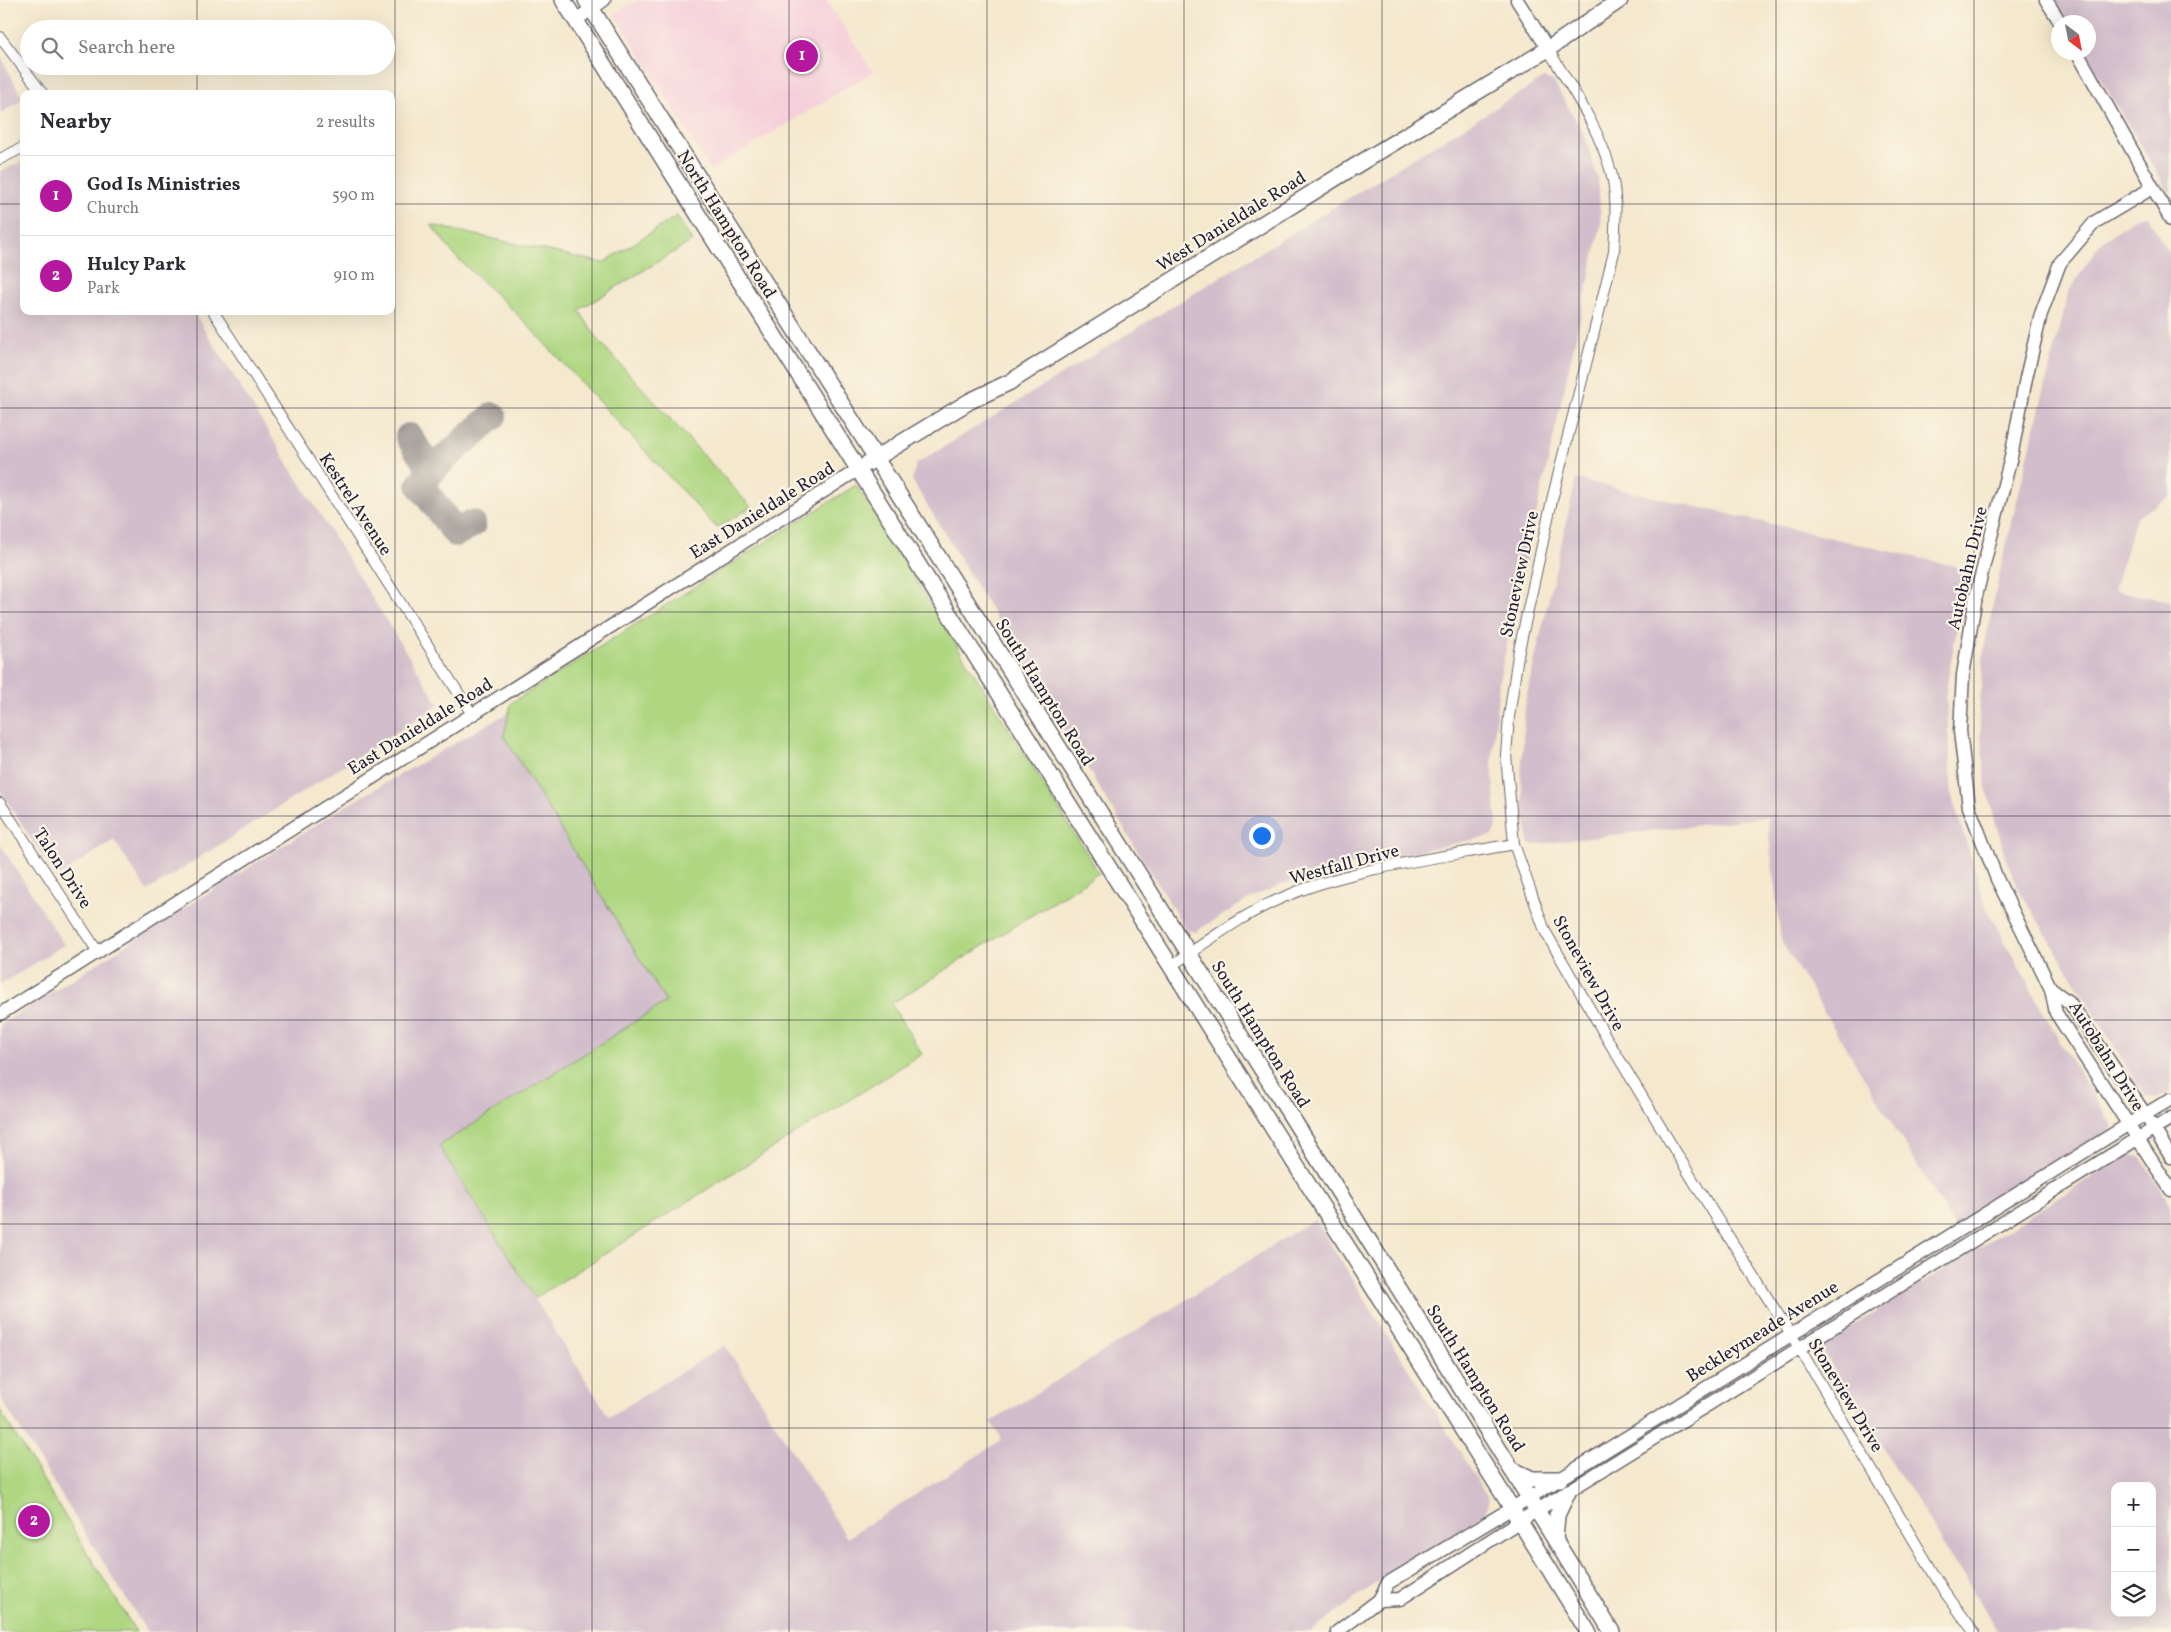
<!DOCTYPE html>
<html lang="en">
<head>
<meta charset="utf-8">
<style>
	body { margin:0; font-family:Vollkorn,serif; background:#f2f2f3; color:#2b2b33 }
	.controls { position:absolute; right:15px; bottom:15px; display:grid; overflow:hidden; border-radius:10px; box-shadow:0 5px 20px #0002 }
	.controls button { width:45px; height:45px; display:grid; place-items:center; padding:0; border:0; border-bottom:1px solid #e1e1e2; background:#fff; color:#2b2b33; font:25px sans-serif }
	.compass { position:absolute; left:2051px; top:15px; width:45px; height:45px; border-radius:50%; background:#fff; box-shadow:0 5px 20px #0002; rotate:148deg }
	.you { position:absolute; left:1261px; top:835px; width:18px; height:18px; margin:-12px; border:4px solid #fff; border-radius:50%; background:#1a73e8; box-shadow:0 0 0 8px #1a73e833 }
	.badge { display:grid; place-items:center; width:32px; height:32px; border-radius:50%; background:#b5179e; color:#fff; font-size:16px; font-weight:700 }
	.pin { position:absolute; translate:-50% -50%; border:2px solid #fff; box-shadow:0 1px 5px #0006 }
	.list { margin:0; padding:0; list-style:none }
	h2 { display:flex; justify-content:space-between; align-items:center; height:65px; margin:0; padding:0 20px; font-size:21px }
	h2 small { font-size:16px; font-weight:400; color:#7c7c81 }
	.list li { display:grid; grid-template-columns:32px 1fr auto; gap:15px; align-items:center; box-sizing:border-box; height:80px; padding:0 20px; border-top:1px solid #e1e1e2 }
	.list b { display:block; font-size:19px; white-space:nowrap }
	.list p { margin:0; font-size:16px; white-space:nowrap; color:#7c7c81 }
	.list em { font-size:16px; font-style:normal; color:#7c7c81 }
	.icon { flex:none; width:28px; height:28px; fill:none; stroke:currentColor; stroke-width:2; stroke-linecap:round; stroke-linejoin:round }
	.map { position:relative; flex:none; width:2171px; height:1632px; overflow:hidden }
	.search { position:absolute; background:#fff; box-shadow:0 5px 20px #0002; left:20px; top:20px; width:375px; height:55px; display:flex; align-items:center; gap:12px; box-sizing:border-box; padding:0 18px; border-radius:28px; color:#7c7c81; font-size:19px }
	.panel { position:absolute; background:#fff; box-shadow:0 5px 20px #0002; left:20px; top:90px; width:375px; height:225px; border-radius:10px }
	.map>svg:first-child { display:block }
	.built { fill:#f5cfda }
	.industrial { fill:#d1bdcb; fill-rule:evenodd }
	.green { fill:#afd782; stroke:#687c5e }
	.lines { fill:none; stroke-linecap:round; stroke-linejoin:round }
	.taxiway { stroke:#8b8584; stroke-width:28 }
	.minor-casing { stroke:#6c676e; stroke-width:12 }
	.tertiary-casing { stroke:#6c676e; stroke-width:15 }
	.secondary-casing { stroke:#6c676e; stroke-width:18 }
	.minor { stroke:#fff; stroke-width:10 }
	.tertiary { stroke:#fff; stroke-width:12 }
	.secondary { stroke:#fff; stroke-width:15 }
	.grid { fill:none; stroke:#22223b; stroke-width:1; stroke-opacity:0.55 }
	.labels { text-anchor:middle; stroke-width:4.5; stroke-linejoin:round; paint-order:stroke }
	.street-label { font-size:18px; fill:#22223b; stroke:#fcf5e5 }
</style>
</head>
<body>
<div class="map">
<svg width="2171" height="1632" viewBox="0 0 2171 1632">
	<rect width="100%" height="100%" fill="#fcf5e5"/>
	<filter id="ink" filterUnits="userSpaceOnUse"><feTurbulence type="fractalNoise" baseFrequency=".02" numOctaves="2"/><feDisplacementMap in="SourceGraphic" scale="10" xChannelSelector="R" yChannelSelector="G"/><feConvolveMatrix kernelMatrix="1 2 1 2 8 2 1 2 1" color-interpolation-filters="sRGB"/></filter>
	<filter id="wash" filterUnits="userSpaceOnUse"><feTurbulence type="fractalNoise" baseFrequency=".0096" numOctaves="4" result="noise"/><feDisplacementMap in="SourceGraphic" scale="20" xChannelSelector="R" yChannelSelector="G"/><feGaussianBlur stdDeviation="1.12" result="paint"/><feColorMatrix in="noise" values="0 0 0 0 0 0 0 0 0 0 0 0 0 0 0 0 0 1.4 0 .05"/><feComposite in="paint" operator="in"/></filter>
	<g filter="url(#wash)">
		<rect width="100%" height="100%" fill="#f4e8cd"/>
		<path class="built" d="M638,0h188l47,72 -162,98 -96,-156z"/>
		<g class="industrial">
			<path d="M2054,0h117v196l-86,-143 3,-1v-30h-21z"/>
			<path d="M0,55l23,44 -23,15z"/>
			<path d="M1544,78l9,3 31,53 14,45 3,46 -102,455 -7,84 5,63 -6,9 -182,38 -55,22 -59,36 -9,-2 -274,-450 4,-16z"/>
			<path d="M24,161v150h169l246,394 -292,186 -33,-51 -58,38 -56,-88v-619z"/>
			<path d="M2138,216h9l24,41v239l-35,22 -22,72 57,12v490l-15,7 -11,-2 -125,-206 -14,-31 -20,-73 -7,-72 5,-67 17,-82 67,-273 32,-50z"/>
			<path d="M1576,479l391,90 -21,122 6,106 35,112 73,133 52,83 -4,11 -152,93 -175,-288 -14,-124 -238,28 -8,-64 4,-78z"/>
			<path d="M509,712l-5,24 162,266 -227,144 170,271 116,-72 122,193 155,-98 -11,-18 324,-203 174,280 -4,16 -113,71 -61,46h-1164l-147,-235v-372l344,-218z"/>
			<path d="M0,844l64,101 -64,40z"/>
			<path d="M2129,1154l11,2 31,50v426h-172l-177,-281 2,-7zM2115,1486h37v127h-37z"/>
		</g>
		<g class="green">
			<path d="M677,216l15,25 -113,69 20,31 152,166 -34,21 -199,-213 -62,-58 -25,-32 172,38z"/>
			<path d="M856,485l243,388 -208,131 31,50 -387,244 -96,-152 227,-144 -162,-266 7,-33z"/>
			<path d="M0,1410l136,222h-136z"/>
		</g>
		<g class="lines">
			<g class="taxiway">
				<path d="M409,437l18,27 10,1"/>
				<path d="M472,524l-16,9 -36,-48 17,-20 56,-49"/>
			</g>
		</g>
	</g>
	<g filter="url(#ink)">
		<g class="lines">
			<g class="minor-casing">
				<g id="minor">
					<path d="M0,37l43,57"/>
					<path d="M1548,49c23,39 51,78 63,123 7,26 4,54 3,80l-62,248 -34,155 -9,62 -3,38 8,89 31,87 64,111 90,148 101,159 144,242 30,41"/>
					<path d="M0,159l24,-12"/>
					<path d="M213,311l259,403"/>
					<path d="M0,803l98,149"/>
					<path d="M1171,966c37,-25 72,-52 113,-69 71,-30 154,-39 230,-53"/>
				</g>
			</g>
			<g class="tertiary-casing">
				<g id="tertiary">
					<path d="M1517,0l31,49"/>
					<path d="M2046,0l14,22"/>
					<path d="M576,20l28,-20"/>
					<path d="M2077,52l94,168"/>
					<path d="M2152,188l-57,34 -35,41 -19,51 -15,64 -15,79 -35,139 -13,79 -3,56 9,76 28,72 54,110 5,24 115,177"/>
					<path d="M2051,989l19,14 75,111 26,43"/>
					<path d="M0,1014l859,-545"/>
					<path d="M1379,1600l21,-1 120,-78 651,-403"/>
					<path d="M1337,1632l42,-32 9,-17 172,-104 569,-355 42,-25"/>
				</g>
			</g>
			<g class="secondary-casing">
				<g id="secondary">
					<path d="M563,0l943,1499 82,133"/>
					<path d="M586,0c343,543 689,1085 1026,1632"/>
					<path d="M868,463l102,-62 40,-19 38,-24 299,-187 201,-122 72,-49"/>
					<path d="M1511,1469l21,10h28"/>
					<path d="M1555,1539l2,-24 11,-23"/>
				</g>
			</g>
			<use href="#minor" class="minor"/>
			<use href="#tertiary" class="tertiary"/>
			<use href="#secondary" class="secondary"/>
		</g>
	</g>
	<path class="grid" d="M197,0v29M395,0v1632M592,0v1632M789,0v1632M987,0v1632M1184,0v1632M1382,0v1632M1579,0v1632M1776,0v1632M1974,0v1632M197,66v28M0,204h24M391,204h1780M197,311v1321M0,408h2171M0,612h2171M0,816h2171M0,1020h2171M0,1224h2171M0,1428h2171"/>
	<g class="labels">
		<g class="street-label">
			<text transform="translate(1231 221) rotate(-32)" y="6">West Danieldale Road</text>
			<text transform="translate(727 224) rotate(58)" y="6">North Hampton Road</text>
			<text transform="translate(356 504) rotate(57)" y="6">Kestrel Avenue</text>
			<text transform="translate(762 510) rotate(-32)" y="6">East Danieldale Road</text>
			<text transform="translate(1967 568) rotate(-77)" y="6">Autobahn Drive</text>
			<text transform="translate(1519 574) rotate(-78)" y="6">Stoneview Drive</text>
			<text transform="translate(1045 692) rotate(58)" y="6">South Hampton Road</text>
			<text transform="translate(420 726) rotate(-32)" y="6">East Danieldale Road</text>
			<text transform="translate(1344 864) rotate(-15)" y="6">Westfall Drive</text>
			<text transform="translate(63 868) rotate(57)" y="6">Talon Drive</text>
			<text transform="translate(1589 973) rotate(61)" y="6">Stoneview Drive</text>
			<text transform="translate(1261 1034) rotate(58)" y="6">South Hampton Road</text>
			<text transform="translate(2107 1056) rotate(58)" y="6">Autobahn Drive</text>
			<text transform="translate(1762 1331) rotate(-32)" y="6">Beckleymeade Avenue</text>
			<text transform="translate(1476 1378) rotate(58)" y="6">South Hampton Road</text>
			<text transform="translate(1846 1395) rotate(59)" y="6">Stoneview Drive</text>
		</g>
	</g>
</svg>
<div class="controls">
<button>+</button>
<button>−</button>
<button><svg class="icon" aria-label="layers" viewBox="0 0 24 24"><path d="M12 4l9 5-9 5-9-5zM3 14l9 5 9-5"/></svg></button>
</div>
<svg class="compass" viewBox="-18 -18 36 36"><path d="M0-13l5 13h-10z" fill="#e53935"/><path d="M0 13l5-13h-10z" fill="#7c7c81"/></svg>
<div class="you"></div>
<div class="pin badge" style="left:802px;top:56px">1</div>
<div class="pin badge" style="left:34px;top:1521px">2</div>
<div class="search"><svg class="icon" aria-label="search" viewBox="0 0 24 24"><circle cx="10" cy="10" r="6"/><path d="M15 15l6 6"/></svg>Search here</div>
<section class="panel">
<h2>Nearby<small>2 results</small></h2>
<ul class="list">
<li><span class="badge">1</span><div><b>God Is Ministries</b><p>Church</p></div><em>590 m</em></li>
<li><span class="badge">2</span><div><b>Hulcy Park</b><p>Park</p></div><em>910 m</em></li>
</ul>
</section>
</div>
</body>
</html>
